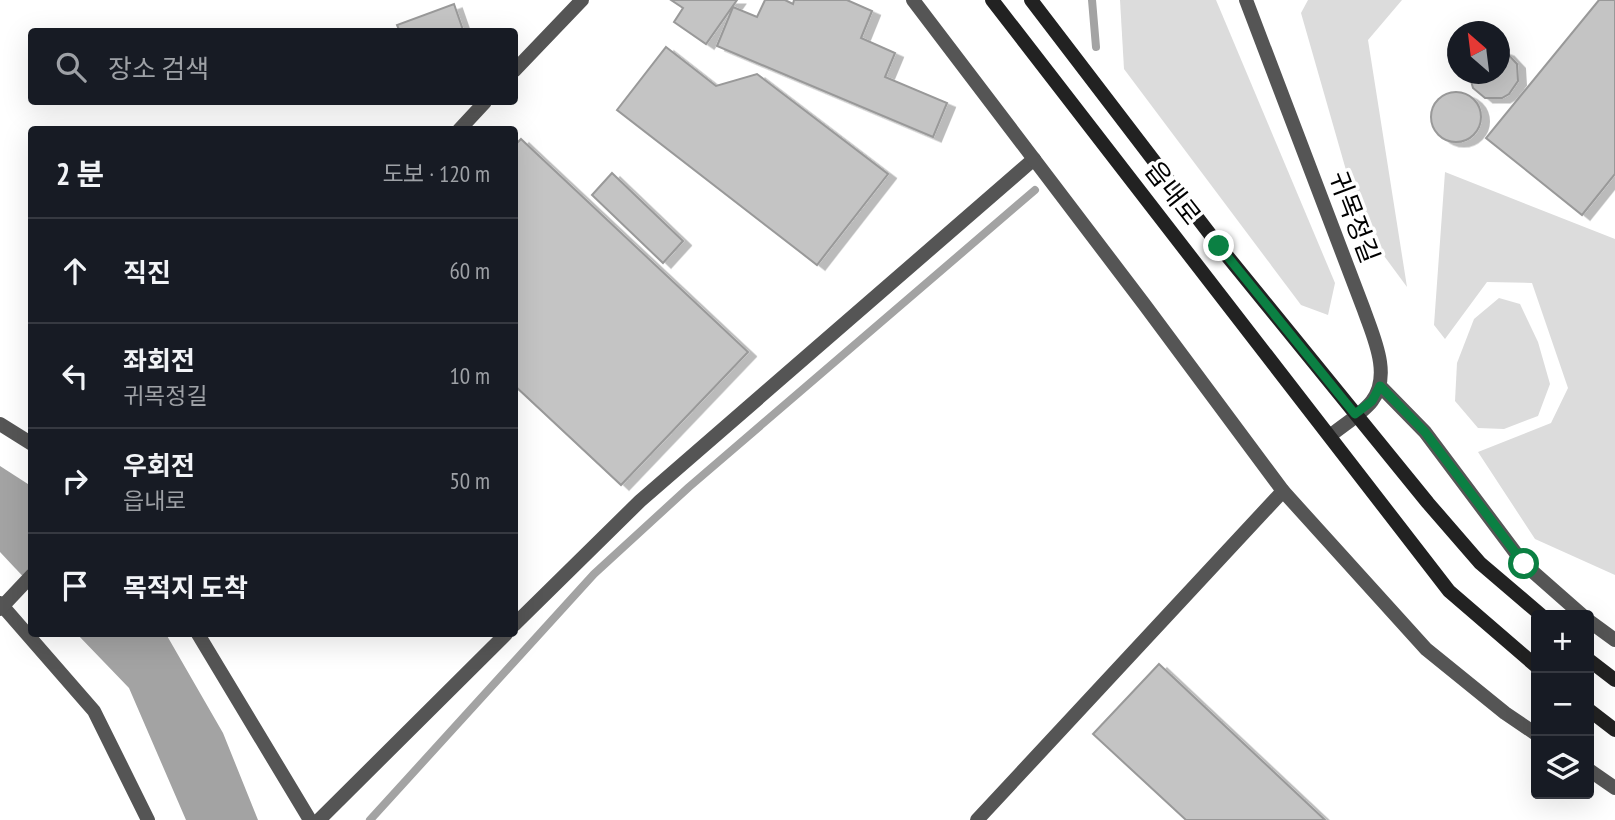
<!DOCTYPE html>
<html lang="ko">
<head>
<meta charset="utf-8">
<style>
	body { margin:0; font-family:"PT Sans Narrow","Noto Sans KR",sans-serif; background:#242831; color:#f1f3f6 }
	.controls { position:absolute; right:21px; bottom:21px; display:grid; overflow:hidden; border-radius:7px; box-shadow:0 7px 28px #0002 }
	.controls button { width:63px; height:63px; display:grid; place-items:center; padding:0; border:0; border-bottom:2px solid #363941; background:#171b24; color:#f1f3f6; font:35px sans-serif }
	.compass { position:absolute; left:1447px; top:21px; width:63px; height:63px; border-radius:50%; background:#171b24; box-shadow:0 7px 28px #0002; rotate:332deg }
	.stop { position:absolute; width:21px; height:21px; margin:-16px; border:5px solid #0b8043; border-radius:50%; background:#fff }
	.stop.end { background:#0b8043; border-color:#fff; box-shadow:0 2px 7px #0008 }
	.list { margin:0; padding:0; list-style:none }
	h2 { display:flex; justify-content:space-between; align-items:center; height:91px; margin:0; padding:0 28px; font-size:30px }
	h2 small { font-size:23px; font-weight:400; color:#9ea1a6 }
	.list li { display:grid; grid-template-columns:46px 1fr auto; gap:21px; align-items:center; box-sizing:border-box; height:105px; padding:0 28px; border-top:2px solid #363941 }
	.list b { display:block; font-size:26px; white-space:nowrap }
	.list p { margin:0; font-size:23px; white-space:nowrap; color:#9ea1a6 }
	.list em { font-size:23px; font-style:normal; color:#9ea1a6 }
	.icon { flex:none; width:38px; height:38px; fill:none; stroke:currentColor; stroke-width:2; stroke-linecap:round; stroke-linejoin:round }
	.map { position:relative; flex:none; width:1615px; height:820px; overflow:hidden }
	.search { position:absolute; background:#171b24; box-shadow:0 7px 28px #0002; left:28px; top:28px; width:490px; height:77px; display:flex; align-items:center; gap:18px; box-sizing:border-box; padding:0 24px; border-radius:7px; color:#9ea1a6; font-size:26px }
	.panel { position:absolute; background:#171b24; box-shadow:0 7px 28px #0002; left:28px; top:126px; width:490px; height:511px; border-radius:7px }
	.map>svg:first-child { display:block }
	.green { fill:#dcdcdc }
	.water { fill:#a3a3a3 }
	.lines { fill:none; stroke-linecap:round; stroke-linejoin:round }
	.stream { stroke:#a3a3a3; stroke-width:8 }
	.building { fill:#c4c4c4; stroke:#999; stroke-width:2; filter:url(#shadow) }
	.lane { stroke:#555; stroke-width:14 }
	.street { stroke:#555; stroke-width:14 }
	.secondary { stroke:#222; stroke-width:14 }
	.route { stroke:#0b8043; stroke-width:9 }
	.labels { text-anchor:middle; stroke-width:7; stroke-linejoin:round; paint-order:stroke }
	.street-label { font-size:26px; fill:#000; stroke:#fff }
</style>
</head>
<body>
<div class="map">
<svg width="1615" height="820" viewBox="0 0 1615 820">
	<defs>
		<filter id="shadow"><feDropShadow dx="8" dy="4.5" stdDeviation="0" flood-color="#0004"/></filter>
	</defs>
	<rect width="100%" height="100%" fill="#fff"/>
	<g class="green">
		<path d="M1120,0h96l119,283 -7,32 -27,-10 -177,-236z"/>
		<path d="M1308,0h94l-34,40 39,247 -45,-61 -61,-213z"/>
		<path d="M1445,172l170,67v336l-80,-36 -57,-87 73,-29 17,-35 -36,-105 -45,-1 -42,57 -11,-14z"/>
		<path d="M1499,298l21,6 18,38 12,42 -12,32 -34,13 -26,-1 -23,-27 2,-38 17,-44z"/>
	</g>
	<g class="water">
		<path d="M0,466l31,20v99l-31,-33z"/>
		<path d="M77,634h89l57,99 35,87h-72l-57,-132z"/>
	</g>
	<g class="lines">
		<g class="stream">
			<path d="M1092,0l4,47"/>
			<path d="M370,820l224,-246 95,-87 346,-297"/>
		</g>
	</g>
	<g class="building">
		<path d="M671,0h66l-31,44 -32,-22 9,-14z"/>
		<path d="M765,0h20l8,4 1,-4h53l25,11 -11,27 34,15 -10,24 62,26 -14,34 -216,-91 16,-39 24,10z"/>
		<path d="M1599,0h16v174l-33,41 -96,-77z"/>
		<path d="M454,4l9,26 -63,2 -3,-7z"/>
		<path d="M666,47l50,39 41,-12 131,100 -71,91 -200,-155z"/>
		<path d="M1500,50l6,2 11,12 1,17 -9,13 -7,4h-17l-12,-10 -4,-14h31z"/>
		<circle cx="1456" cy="117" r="25"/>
		<path d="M521,139l227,213 -127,133 -107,-100v-239z"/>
		<path d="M612,173l71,68 -20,22 -71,-68z"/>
		<path d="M1159,664l166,156h-139l-93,-86z"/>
	</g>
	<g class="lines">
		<g class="lane">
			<path d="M1380,386l45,46 99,132 58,51"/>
			<path d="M0,424l32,20"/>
			<path d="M0,603l94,108 54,109"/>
			<path d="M1589,621l26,19"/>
			<path d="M514,625l126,-124 394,-342"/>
			<path d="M198,634l112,186"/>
			<path d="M319,820l187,-186"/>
			<path d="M977,820l306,-329"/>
		</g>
		<g class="street">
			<path d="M913,0l231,304 139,187 143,158 79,64 31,21"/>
			<path d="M1246,0l118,310c9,26 28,65 8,91 -9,12 -30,25 -42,35"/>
			<path d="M514,71l68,-71"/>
			<path d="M459,130l26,-28"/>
			<path d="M0,609l32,-34"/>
			<path d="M1589,770l26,18"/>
		</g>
		<g class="secondary">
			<path d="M992,0l457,591 87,75"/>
			<path d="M1031,0l188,246 209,257 52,60 61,52"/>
			<path d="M1589,660l26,20"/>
			<path d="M1589,710l26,20"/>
		</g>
	</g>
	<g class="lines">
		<path class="route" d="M1219,246l136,168 17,-13 8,-15 45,46 99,132"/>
	</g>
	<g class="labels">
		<g class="street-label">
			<text transform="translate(1173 193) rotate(52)" y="9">읍내로</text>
			<text transform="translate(1354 217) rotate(69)" y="9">귀목정길</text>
		</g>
	</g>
</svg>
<div class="controls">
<button>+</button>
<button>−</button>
<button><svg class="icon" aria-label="layers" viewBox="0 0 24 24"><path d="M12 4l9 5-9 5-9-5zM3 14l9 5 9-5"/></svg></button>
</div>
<svg class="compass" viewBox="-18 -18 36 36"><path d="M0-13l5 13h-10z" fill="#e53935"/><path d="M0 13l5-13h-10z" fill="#9ea1a6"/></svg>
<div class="stop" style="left:1524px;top:564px"></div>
<div class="stop end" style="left:1219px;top:246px"></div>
<div class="search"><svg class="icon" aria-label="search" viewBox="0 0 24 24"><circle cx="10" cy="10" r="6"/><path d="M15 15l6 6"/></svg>장소 검색</div>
<section class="panel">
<h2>2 분<small>도보 · 120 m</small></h2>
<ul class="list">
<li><svg class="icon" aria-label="ahead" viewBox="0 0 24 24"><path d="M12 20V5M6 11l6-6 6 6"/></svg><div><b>직진</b></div><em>60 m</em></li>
<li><svg class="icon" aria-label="left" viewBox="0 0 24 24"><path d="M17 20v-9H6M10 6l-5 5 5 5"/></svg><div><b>좌회전</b><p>귀목정길</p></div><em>10 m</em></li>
<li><svg class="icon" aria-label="right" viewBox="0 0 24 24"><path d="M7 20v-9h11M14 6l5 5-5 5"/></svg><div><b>우회전</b><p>읍내로</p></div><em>50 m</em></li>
<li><svg class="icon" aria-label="arrive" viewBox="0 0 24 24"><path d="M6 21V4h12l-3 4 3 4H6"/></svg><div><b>목적지 도착</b></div></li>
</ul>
</section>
</div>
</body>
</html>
